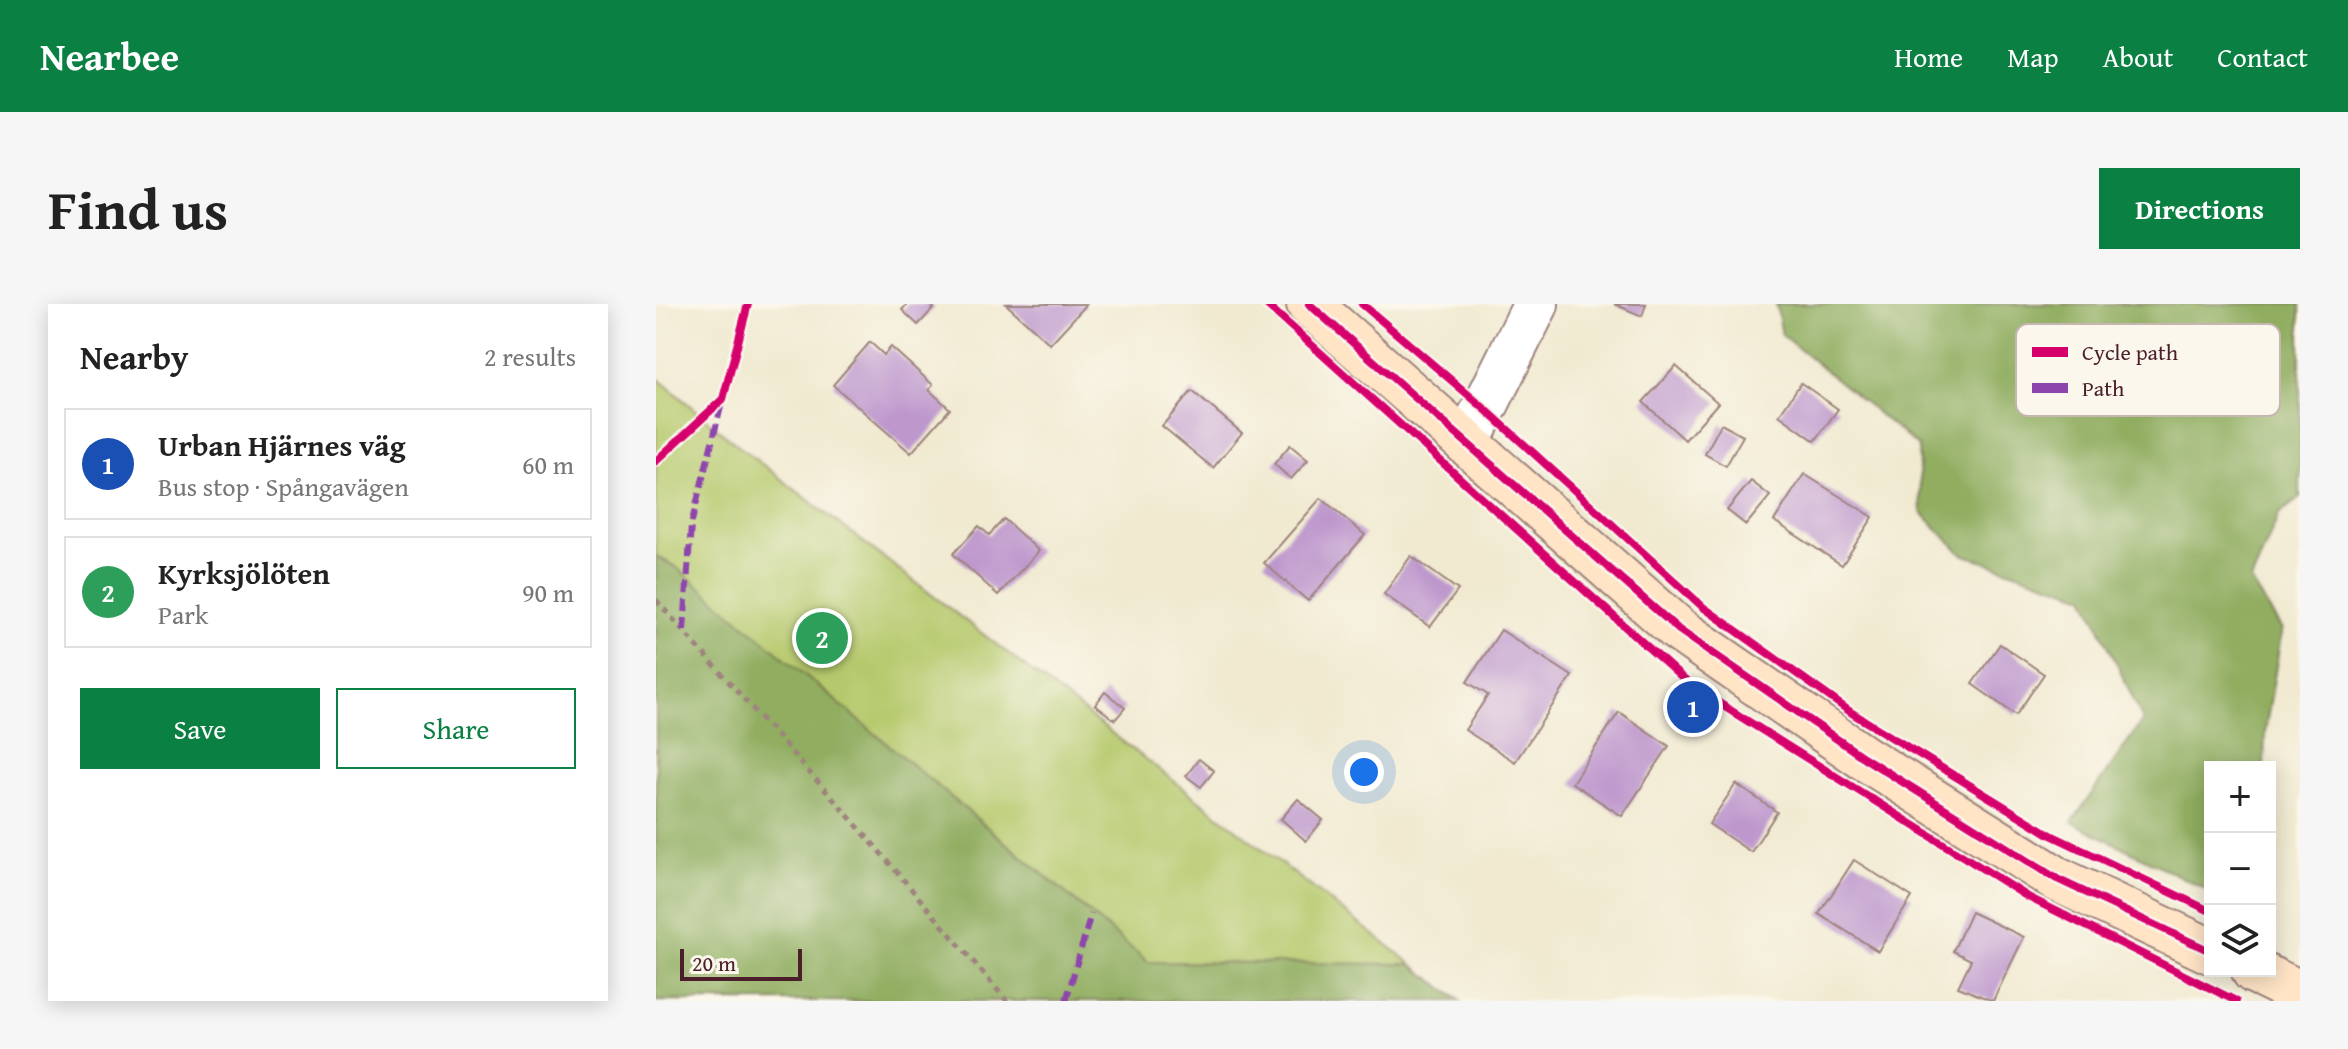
<!DOCTYPE html>
<html lang="en">
<head>
<meta charset="utf-8">
<style>
	body { margin:0; font-family:"Gentium Book Plus",serif; background:#f6f6f6; color:#222 }
	.controls { position:absolute; right:24px; bottom:24px; display:grid; overflow:hidden; border-radius:0px; box-shadow:0 4px 20px #0003 }
	.controls button { width:72px; height:72px; display:grid; place-items:center; padding:0; border:0; border-bottom:2px solid #e0e0e0; background:#fff; color:#222; font:40px sans-serif }
	.scale { position:absolute; left:24px; bottom:20px; width:122px; box-sizing:border-box; padding-left:8px; border:4px solid #4a1f2b; border-top:0; font-size:22px; line-height:28px; white-space:nowrap; color:#4a1f2b; -webkit-text-stroke:6px #fbf7ec; paint-order:stroke }
	.you { position:absolute; left:708px; top:468px; width:28px; height:28px; margin:-20px; border:6px solid #fff; border-radius:50%; background:#1a73e8; box-shadow:0 0 0 12px #1a73e833 }
	.badge { display:grid; place-items:center; width:52px; height:52px; border-radius:50%; background:#0b8043; color:#fff; font-size:26px; font-weight:700 }
	.pin { position:absolute; translate:-50% -50%; border:4px solid #fff; box-shadow:0 2px 8px #0006 }
	.list { margin:0; padding:0; list-style:none }
	h2 { display:flex; justify-content:space-between; align-items:center; height:104px; margin:0; padding:0 32px; font-size:34px }
	h2 small { font-size:26px; font-weight:400; color:#767676 }
	.list li { display:grid; grid-template-columns:52px 1fr auto; gap:24px; align-items:center; box-sizing:border-box; height:112px; margin:0 16px 16px; padding:0 16px; border:2px solid #e0e0e0; border-radius:0px }
	.list b { display:block; font-size:30px; white-space:nowrap }
	.list p { margin:0; font-size:26px; white-space:nowrap; color:#767676 }
	.list em { font-size:26px; font-style:normal; color:#767676 }
	.actions { display:flex; gap:16px; padding:24px 32px }
	.actions a { flex:1; padding:18px 0; border:2px solid #0b8043; border-radius:0px; text-align:center; font-size:28px; color:#0b8043 }
	.actions .main { background:#0b8043; color:#fff }
	.icon { flex:none; width:44px; height:44px; fill:none; stroke:currentColor; stroke-width:2; stroke-linecap:round; stroke-linejoin:round }
	.map { position:relative; flex:none; width:1644px; height:697px; overflow:hidden; border-radius:0px }
	header { display:flex; align-items:center; gap:48px; box-sizing:border-box; height:112px; padding:0 40px; background:#0b8043; color:#fff }
	header strong { font-size:38px }
	nav { display:flex; gap:44px; margin-inline-start:auto; font-size:28px }
	.intro { display:flex; align-items:center; justify-content:space-between; box-sizing:border-box; height:192px; padding:0 48px }
	h1 { margin:0; font-size:56px }
	.button { padding:20px 36px; border-radius:0px; background:#0b8043; color:#fff; font-size:28px; font-weight:700 }
	main { display:flex; gap:48px; padding:0 48px }
	aside { flex:1; background:#fff; border-radius:0px; box-shadow:0 4px 20px #0003 }
	.map>svg:first-child { display:block }
	.green { fill:#b5c96c; stroke:#80744c; stroke-width:2 }
	.forest { fill:#90ad60; stroke:#6d6646; stroke-width:2 }
	.building { fill:#be98cd }
	.lines { fill:none; stroke-linecap:round; stroke-linejoin:round }
	.street-casing { stroke:#9e847e; stroke-width:48 }
	.secondary-casing { stroke:#9e847e; stroke-width:48 }
	.path { stroke:#9e847e; stroke-width:5; stroke-dasharray:6 6; stroke-linecap:butt }
	.street { stroke:#fff; stroke-width:44 }
	.secondary { stroke:#ffe4c6; stroke-width:44 }
	.quiet { stroke:#8e44ad; stroke-width:6; stroke-dasharray:12 6; stroke-linecap:butt }
	.cycleway-casing { stroke:#fbf7ec; stroke-width:13 }
	.cycleway { stroke:#d6006c; stroke-width:8 }
	.key { fill:#fbf7ec; stroke:#c6b6b2; stroke-width:2 }
	.key-label { font-size:22px; fill:#4a1f2b }
</style>
</head>
<body>
<header>
<strong>Nearbee</strong>
<nav><a>Home</a><a>Map</a><a>About</a><a>Contact</a></nav>
</header>
<div class="intro"><h1>Find us</h1><a class="button">Directions</a></div>
<main>
<aside>
<h2>Nearby<small>2 results</small></h2>
<ul class="list">
<li><span class="badge" style="background:#1a4fb4">1</span><div><b>Urban Hjärnes väg</b><p>Bus stop · Spångavägen</p></div><em>60 m</em></li>
<li><span class="badge" style="background:#2e9e5b">2</span><div><b>Kyrksjölöten</b><p>Park</p></div><em>90 m</em></li>
</ul>
<div class="actions"><a class="main">Save</a><a>Share</a></div>
</aside>
<div class="map">
<svg width="1644" height="697" viewBox="0 0 1644 697">
	<rect width="100%" height="100%" fill="#fbf7ec"/>
	<filter id="ink" filterUnits="userSpaceOnUse"><feTurbulence type="fractalNoise" baseFrequency=".0125" numOctaves="2"/><feDisplacementMap in="SourceGraphic" scale="16" xChannelSelector="R" yChannelSelector="G"/><feConvolveMatrix kernelMatrix="1 2 1 2 8 2 1 2 1" color-interpolation-filters="sRGB"/></filter>
	<filter id="wash" filterUnits="userSpaceOnUse"><feTurbulence type="fractalNoise" baseFrequency=".006" numOctaves="4" result="noise"/><feDisplacementMap in="SourceGraphic" scale="32" xChannelSelector="R" yChannelSelector="G"/><feGaussianBlur stdDeviation="1.8" result="paint"/><feColorMatrix in="noise" values="0 0 0 0 0 0 0 0 0 0 0 0 0 0 0 0 0 1.4 0 .05"/><feComposite in="paint" operator="in"/></filter>
	<g filter="url(#wash)">
		<rect width="100%" height="100%" fill="#f1ead1"/>
		<path class="green" d="M0,73l81,68 723,556h-804z"/>
		<g class="forest">
			<path d="M1120,0h524v194l-21,16 -28,67 31,49 -17,102 -1,35h-54l-1,124 -137,-69 71,-102 -58,-124 -123,-42 -41,-42 -3,-66 -136,-111z"/>
			<path d="M0,252l20,11 472,395 263,2 49,37h-804z"/>
		</g>
		<g id="blocks">
			<g class="building">
				<path d="M251,0h22l5,4 -16,17 -16,-15z"/>
				<path d="M350,0h81l-37,40z"/>
				<path d="M958,0h32l-4,12z"/>
				<path d="M214,38l14,13 7,-8 42,38 -4,5 21,19 -39,44 -78,-68z"/>
				<path d="M1020,62l42,37 -33,37 -42,-38z"/>
				<path d="M1145,79l37,26 -23,32 -36,-26z"/>
				<path d="M536,87l50,42 -29,35 -51,-42z"/>
				<path d="M1065,120l22,12 -17,30 -21,-12z"/>
				<path d="M634,141l18,15 -17,19 -17,-15z"/>
				<path d="M1148,170l69,43 -31,48 -68,-44z"/>
				<path d="M1095,177l19,15 -24,29 -19,-15z"/>
				<path d="M665,194l44,37 -57,66 -44,-38z"/>
				<path d="M348,215l35,32 -41,44 -45,-41 26,-28 10,9z"/>
				<path d="M755,252l47,34 -28,37 -46,-33z"/>
				<path d="M845,326l71,46 -57,86 -50,-32 23,-35 -21,-13z"/>
				<path d="M1344,340l44,30 -28,41 -44,-31z"/>
				<path d="M449,388l20,16 -10,12 -20,-15z"/>
				<path d="M963,408l50,34 -47,70 -50,-33z"/>
				<path d="M543,455l15,12 -13,16 -15,-11z"/>
				<path d="M1080,480l41,28 -26,40 -42,-28z"/>
				<path d="M642,495l25,21 -17,21 -25,-22z"/>
				<path d="M1198,556l58,37 -34,54 -59,-37z"/>
				<path d="M1315,608l53,25 -31,64 -35,-14 13,-27 -18,-9z"/>
			</g>
		</g>
	</g>
	<g filter="url(#ink)">
		<use href="#blocks" fill-opacity="0" stroke="#9e847e" stroke-width="2"/>
		<g class="lines">
			<g class="street-casing">
				<path id="street" d="M811,139l69,-139"/>
			</g>
			<g class="secondary-casing">
				<g id="secondary">
					<path d="M653,0l370,326 184,127 194,122 153,72"/>
					<path d="M1598,667l46,22"/>
				</g>
			</g>
			<path class="path" d="M0,296l211,237 140,164"/>
			<use href="#street" class="street"/>
			<use href="#secondary" class="secondary"/>
			<g class="quiet">
				<path d="M28,326l7,-105 31,-122"/>
				<path d="M410,697l25,-87"/>
			</g>
			<g class="cycleway-casing">
				<g id="cycleway">
					<path d="M610,0l424,381 338,212 208,104"/>
					<path d="M653,0l370,326 184,127 194,122 153,72"/>
					<path d="M706,0l123,105 218,198 149,106 199,122 159,76"/>
					<path d="M0,157l67,-62 25,-95"/>
				</g>
			</g>
			<use href="#cycleway" class="cycleway"/>
		</g>
	</g>
	<rect x="1360" y="20" width="264" height="92" rx="12" class="key"/>
	<rect x="1376" y="43" width="36" height="10" fill="#d6006c"/>
	<rect x="1376" y="79" width="36" height="10" fill="#8e44ad"/>
	<g class="key-label">
		<text x="1426" y="56">Cycle path</text>
		<text x="1426" y="92">Path</text>
	</g>
</svg>
<div class="controls">
<button>+</button>
<button>−</button>
<button><svg class="icon" aria-label="layers" viewBox="0 0 24 24"><path d="M12 4l9 5-9 5-9-5zM3 14l9 5 9-5"/></svg></button>
</div>
<div class="scale">20 m</div>
<div class="you"></div>
<div class="pin badge" style="left:1037px;top:403px;background:#1a4fb4">1</div>
<div class="pin badge" style="left:166px;top:334px;background:#2e9e5b">2</div>
</div>
</main>
</body>
</html>
